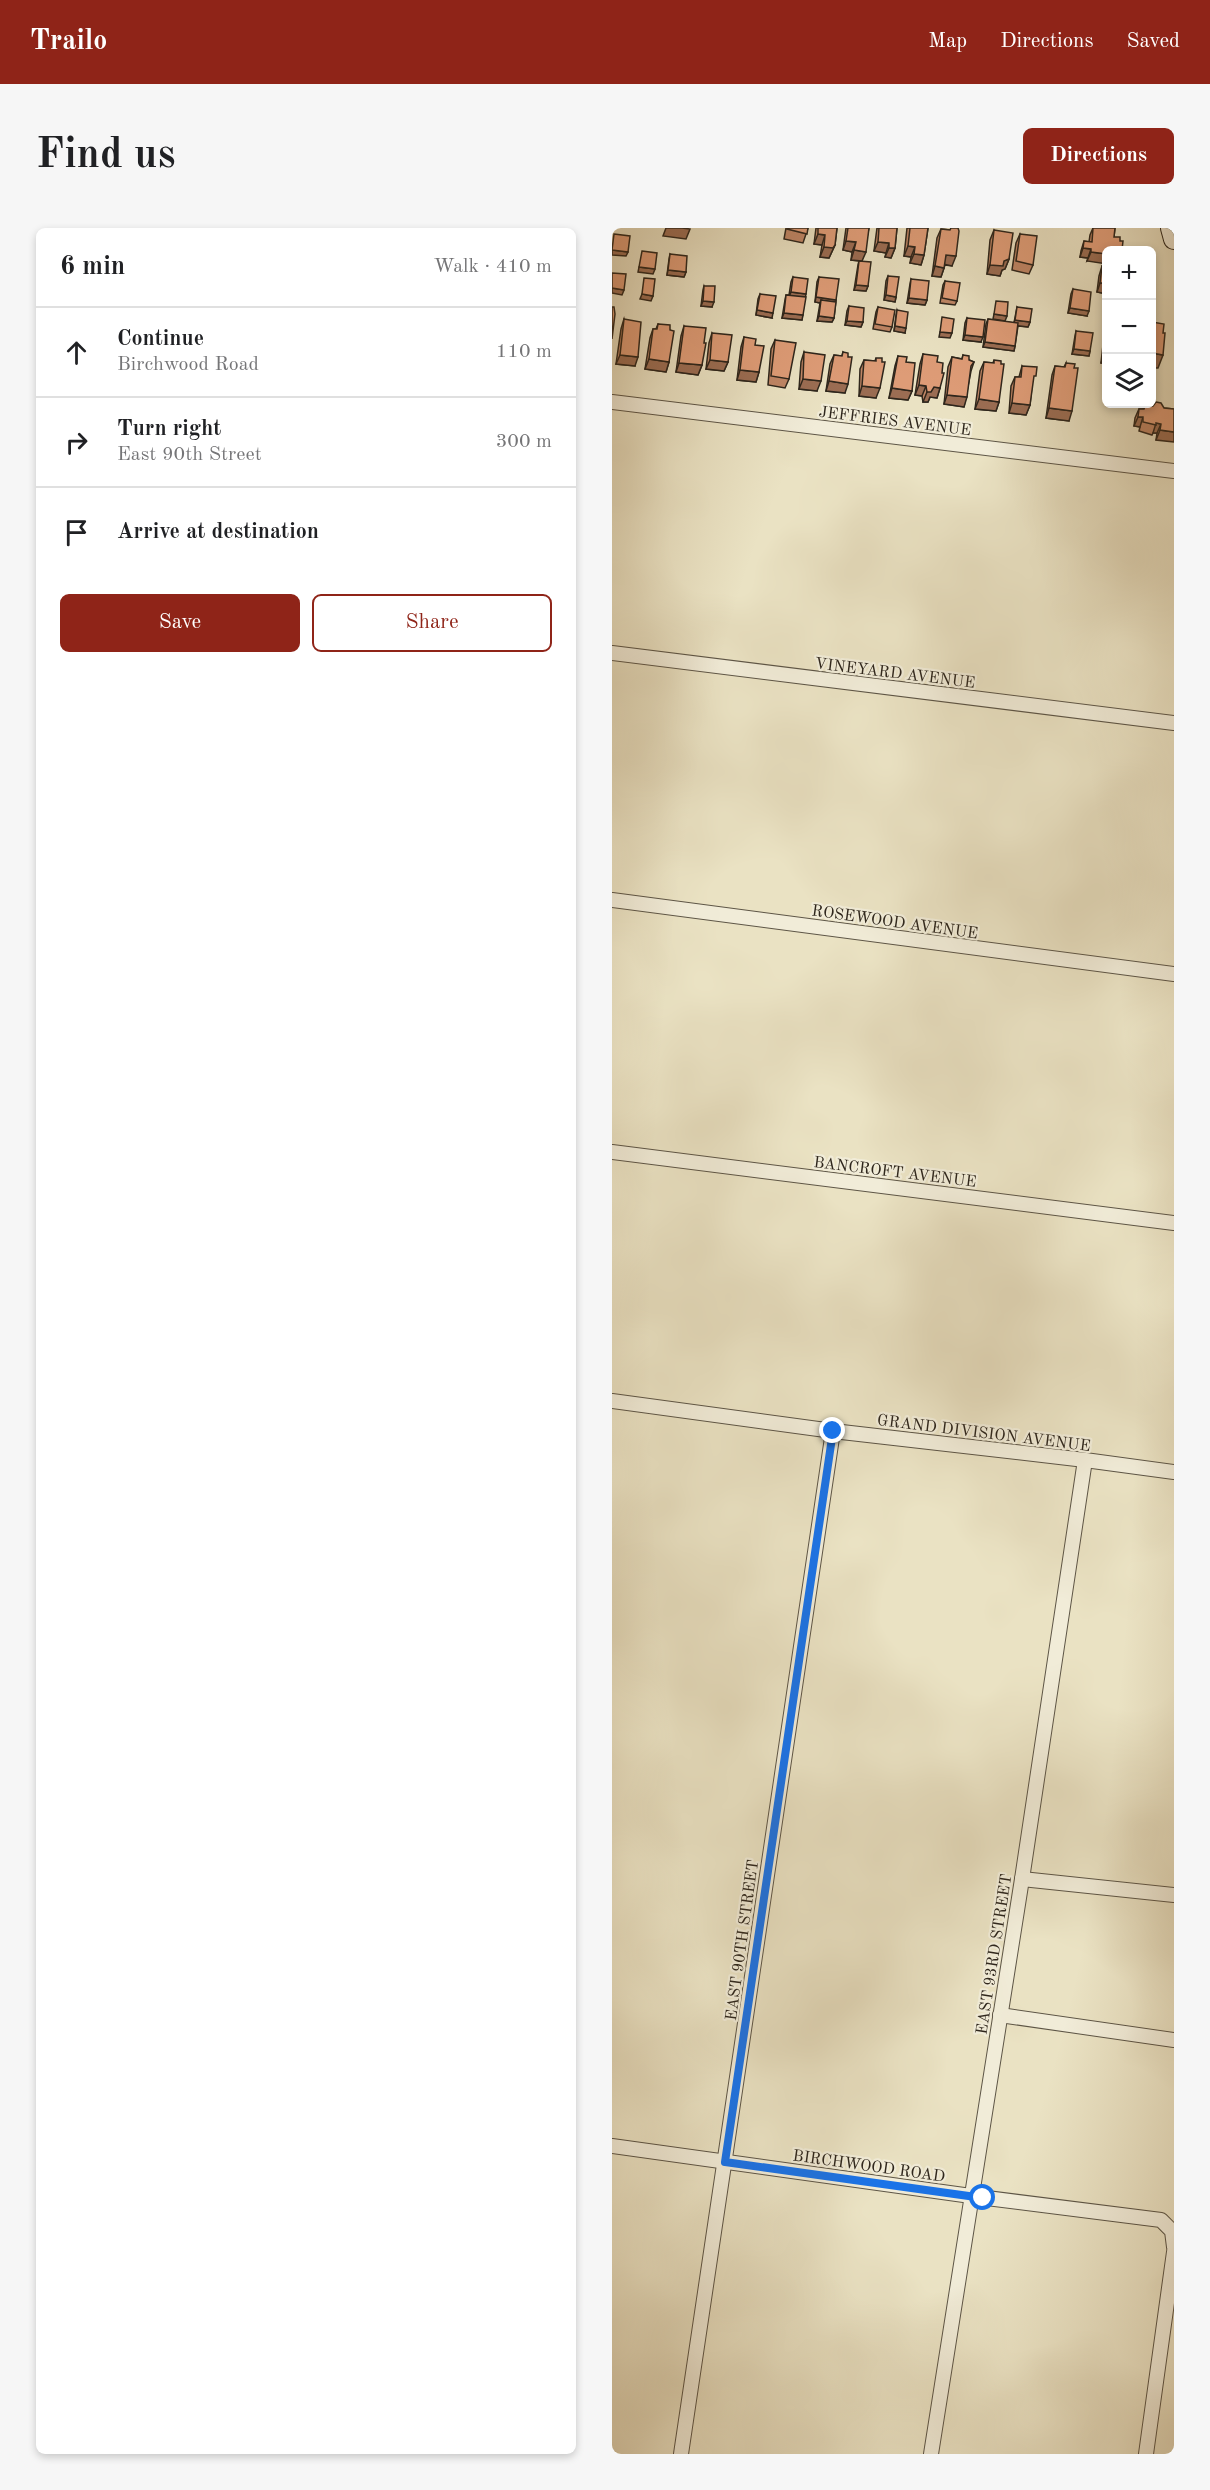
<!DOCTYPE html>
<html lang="en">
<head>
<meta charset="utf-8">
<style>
	body { margin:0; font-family:"Old Standard TT",serif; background:#f6f6f6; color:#202124 }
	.controls { position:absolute; right:18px; top:18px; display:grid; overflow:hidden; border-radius:9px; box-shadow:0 3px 9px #0003 }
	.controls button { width:54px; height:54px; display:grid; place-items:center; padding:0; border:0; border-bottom:2px solid #e0e0e0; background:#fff; color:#202124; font:30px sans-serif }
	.stop { position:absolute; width:18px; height:18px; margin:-14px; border:4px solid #1a73e8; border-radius:50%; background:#fff }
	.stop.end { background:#1a73e8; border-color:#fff; box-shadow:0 2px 6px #0008 }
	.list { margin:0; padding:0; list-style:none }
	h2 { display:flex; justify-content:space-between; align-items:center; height:78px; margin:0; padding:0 24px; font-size:26px }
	h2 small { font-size:20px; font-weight:400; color:#757577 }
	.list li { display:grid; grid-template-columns:39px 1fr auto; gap:18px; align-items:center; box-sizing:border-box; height:90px; padding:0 24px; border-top:2px solid #e0e0e0 }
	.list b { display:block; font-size:22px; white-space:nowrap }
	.list p { margin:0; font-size:20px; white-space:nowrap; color:#757577 }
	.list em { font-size:20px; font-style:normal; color:#757577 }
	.actions { display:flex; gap:12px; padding:18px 24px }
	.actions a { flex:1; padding:14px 0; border:2px solid #8f2418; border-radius:9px; text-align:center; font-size:21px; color:#8f2418 }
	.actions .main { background:#8f2418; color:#fff }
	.icon { flex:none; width:33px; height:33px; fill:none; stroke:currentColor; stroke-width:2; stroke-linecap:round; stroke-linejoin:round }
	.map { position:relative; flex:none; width:562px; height:2226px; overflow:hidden; border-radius:9px }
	header { display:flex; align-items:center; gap:36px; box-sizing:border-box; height:84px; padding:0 30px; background:#8f2418; color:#fff }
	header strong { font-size:28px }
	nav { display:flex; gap:33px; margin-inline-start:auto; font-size:21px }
	.intro { display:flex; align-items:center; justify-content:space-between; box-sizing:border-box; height:144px; padding:0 36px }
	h1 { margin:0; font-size:42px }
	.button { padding:15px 27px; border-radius:9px; background:#8f2418; color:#fff; font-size:21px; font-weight:700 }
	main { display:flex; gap:36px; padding:0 36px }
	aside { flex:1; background:#fff; border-radius:9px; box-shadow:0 3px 9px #0003 }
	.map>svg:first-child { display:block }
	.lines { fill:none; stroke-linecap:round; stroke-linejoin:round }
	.street-casing { stroke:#5d5546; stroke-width:16 }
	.secondary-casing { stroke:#2e261c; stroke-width:22 }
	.street { stroke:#f1ecd8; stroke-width:14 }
	.secondary { stroke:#f1ecd8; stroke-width:20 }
	.wall { fill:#bf8666; stroke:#2e261c; stroke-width:1.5 }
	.shaded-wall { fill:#9b6d53; stroke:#2e261c; stroke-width:1.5 }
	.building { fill:#de9c77; stroke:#2e261c; stroke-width:1.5 }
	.route { stroke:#1a73e8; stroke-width:8 }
	.labels { text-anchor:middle; stroke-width:4.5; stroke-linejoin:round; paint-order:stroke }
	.street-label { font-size:16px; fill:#2e261c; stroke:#f1ecd8 }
</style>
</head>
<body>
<header>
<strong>Trailo</strong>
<nav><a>Map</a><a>Directions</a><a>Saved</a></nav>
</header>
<div class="intro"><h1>Find us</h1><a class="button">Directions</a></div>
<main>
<aside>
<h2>6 min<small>Walk · 410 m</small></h2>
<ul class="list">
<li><svg class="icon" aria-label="ahead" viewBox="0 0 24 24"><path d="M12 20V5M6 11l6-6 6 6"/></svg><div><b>Continue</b><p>Birchwood Road</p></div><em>110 m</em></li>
<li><svg class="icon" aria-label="right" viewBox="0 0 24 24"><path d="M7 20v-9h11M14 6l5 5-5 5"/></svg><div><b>Turn right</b><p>East 90th Street</p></div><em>300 m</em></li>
<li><svg class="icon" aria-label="arrive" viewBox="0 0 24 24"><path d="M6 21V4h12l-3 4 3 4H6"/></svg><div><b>Arrive at destination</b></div></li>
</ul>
<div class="actions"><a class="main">Save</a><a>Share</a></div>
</aside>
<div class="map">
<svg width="562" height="2226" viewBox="0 0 562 2226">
	<rect width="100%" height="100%" fill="#eae2c3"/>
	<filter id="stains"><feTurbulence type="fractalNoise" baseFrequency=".00333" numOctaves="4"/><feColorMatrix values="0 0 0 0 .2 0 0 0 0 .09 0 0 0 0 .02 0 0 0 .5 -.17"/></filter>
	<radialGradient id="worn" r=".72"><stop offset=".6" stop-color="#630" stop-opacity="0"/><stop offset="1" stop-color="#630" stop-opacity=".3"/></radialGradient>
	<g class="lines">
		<g class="street-casing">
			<g id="street">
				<path d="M0,174l562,69"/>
				<path d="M0,425l562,70"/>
				<path d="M0,672l562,74"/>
				<path d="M0,924l562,71"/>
				<path d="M0,1173l221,30 252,29 89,12"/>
				<path d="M410,1651l152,16"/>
				<path d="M388,1787l174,25"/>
				<path d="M0,1918l359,50 190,24 11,11 2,16"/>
				<path d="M69,2226l152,-1023"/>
				<path d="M319,2226l91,-575 63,-419"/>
				<path d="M534,2226l28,-202"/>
			</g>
		</g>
		<g class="secondary-casing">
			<path id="secondary" d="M559,0l3,11"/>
		</g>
		<use href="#street" class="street"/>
		<use href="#secondary" class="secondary"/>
	</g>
	<g class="wall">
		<path d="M174,0h22l-5,15 -19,-4z"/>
		<path d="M204,0h21l-2,17 -6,13 -9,-1 2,-12 -8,-1z"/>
		<path d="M234,0h23l-7,33 6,25 -2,5 -12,-1 4,-25 1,-4 -8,-1 1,-8 -9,-2z"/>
		<path d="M265,0h20l-2,20 -4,10 -6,-1 1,-4 -12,-2z"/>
		<path d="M295,0h21l-4,27 -3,10 -11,-2 1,-6 -7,-1z"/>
		<path d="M481,0h22l-1,9 6,4 -33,20 1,-3 -8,-1 1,-6 3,-10 5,1 1,-7z"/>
		<path d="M329,1l9,1 2,36 -7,-1 -4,12 -9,-1 5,-38z"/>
		<path d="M382,2l15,29 -4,10 -3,1 -2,6 -13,-2 3,-34z"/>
		<path d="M408,6l13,31 -4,9 -17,-4 4,-27z"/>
		<path d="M58,26l16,18 -2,5 -17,-2 2,-16z"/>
		<path d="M490,38l5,1v27l-10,-2 2,-16z"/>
		<path d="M276,48l8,21 -1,5 -11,-2 2,-19z"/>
		<path d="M181,49l12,20 -3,23 -20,-2 3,-18 1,-5h3l2,-13z"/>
		<path d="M207,49l17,23 -2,18 -2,4 -15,-1 3,-18 -5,-1 2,-20z"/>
		<path d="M299,51l16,21 -2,5 -18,-2 3,-19z"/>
		<path d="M333,53l12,20 -2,4 -15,-2 3,-18z"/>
		<path d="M92,58l8,21 -11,-1 2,-16z"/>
		<path d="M461,61l14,27 -19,-3 3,-19z"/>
		<path d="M148,66l12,24 -16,-3 2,-16z"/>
		<path d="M237,78l14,16 -2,5 -16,-2 2,-14z"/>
		<path d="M266,79l14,20 -2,5 -17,-3 3,-17z"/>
		<path d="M405,79l13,15 -2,5 -10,-1 -3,20 -1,5 -31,-4 3,-23 2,-5 26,4z"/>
		<path d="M285,82l8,23 -11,-2 2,-16z"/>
		<path d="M355,90l14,24 -18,-2 2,-17z"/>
		<path d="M12,91l11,47 -19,-2 5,-35z"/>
		<path d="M46,96l12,6 -1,32 -3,10 -21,-3 5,-31 3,-9h3z"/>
		<path d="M72,98l18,39 -4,10 -22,-3 5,-36z"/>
		<path d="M464,103l14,20 -1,5 -17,-2 3,-18z"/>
		<path d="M100,105l16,29 -4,9 -18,-2 3,-26z"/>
		<path d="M495,108v28l-6,-1 2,-18z"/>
		<path d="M132,109l11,8 4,27 -3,10 -19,-2 4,-33z"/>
		<path d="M163,112l14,39 -4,9 -17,-3 3,-36z"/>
		<path d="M192,124l13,39 -18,-2 2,-27z"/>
		<path d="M231,124l5,5 -3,36 -19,-2 4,-27 4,-9 8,1z"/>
		<path d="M311,126l14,8 3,26 -3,10 -7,-1 -2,5h-5l-1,-6 -7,-1 5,-31z"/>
		<path d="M351,127l6,5 5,2 -3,9 -7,36 -20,-3 4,-37 4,-10 10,2z"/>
		<path d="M286,128l8,6 6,29 -4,9 -19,-2 6,-32z"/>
		<path d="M264,130v40l-17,-2 1,-27 4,-9 11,1z"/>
		<path d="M382,132l5,42 -3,9 -21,-2 5,-38 4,-9 9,1z"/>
		<path d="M454,135l3,58 -23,-3 6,-43 3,-9 9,1z"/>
		<path d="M410,138l10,20 -2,19 -4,10 -17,-2 2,-27 4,-9h4z"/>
		<path d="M533,178l29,3 -18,31 1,-7h-4l-1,2 -13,-4 1,-4 -6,-1 1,-8 4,-9h4z"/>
	</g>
	<g class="shaded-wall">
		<path d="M54,0h16l8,1 -4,10 -23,-3z"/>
		<path d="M206,6l7,1 -3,10 -8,-1z"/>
		<path d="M234,13l10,1 -4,10 -9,-2z"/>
		<path d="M266,14l11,1 -3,10 -12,-2z"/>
		<path d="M223,17l-6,13 -9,-1 4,-10z"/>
		<path d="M296,18l7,1 -4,10 -7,-1z"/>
		<path d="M277,20h6l-4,10 -6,-1z"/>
		<path d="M471,20l8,1 -3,9 -8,-1z"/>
		<path d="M0,22l16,2 -2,4 -14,-1z"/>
		<path d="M242,22l12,2 -4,9 -11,-1z"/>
		<path d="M479,24l16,2v10l-20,-3z"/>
		<path d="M302,26l10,1 -3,10 -11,-2z"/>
		<path d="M334,27l10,1 -4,10 -9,-2z"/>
		<path d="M397,31l-4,10 -3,1 -2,6 -13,-2 3,-9z"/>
		<path d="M323,38l9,2 -3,9 -9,-1z"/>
		<path d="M27,39l16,2 -2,5 -15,-2z"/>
		<path d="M56,42l18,2 -2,5 -17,-2z"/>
		<path d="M488,55h7v11l-10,-2z"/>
		<path d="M244,57l12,1 -2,5 -12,-1z"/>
		<path d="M0,60l12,2 -2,5 -10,-2z"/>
		<path d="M179,64l15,2 -1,5 -16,-2z"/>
		<path d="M30,66l11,2 -2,5 -11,-2z"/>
		<path d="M274,67l10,2 -1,5 -11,-2z"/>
		<path d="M204,69l20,3 -2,5 -13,-5 -1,3 -5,-1z"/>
		<path d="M297,70l18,2 -2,5 -18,-2z"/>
		<path d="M91,73l11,1 -2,5 -11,-1z"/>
		<path d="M458,80l19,3 -2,5 -19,-3z"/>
		<path d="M145,82l16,3 -1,5 -16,-3z"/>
		<path d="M172,85l19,2 -1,5 -20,-2z"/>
		<path d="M382,86l13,2 -2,5 -12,-2z"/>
		<path d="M207,88l15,2 -2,4 -15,-1z"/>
		<path d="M403,92l15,2 -2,5 -15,-2z"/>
		<path d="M235,93l16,1 -2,5 -16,-2z"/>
		<path d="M283,98l11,2 -1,5 -11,-2z"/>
		<path d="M328,104l12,1 -2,5 -11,-1z"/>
		<path d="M353,107l18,2 -2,5 -18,-2z"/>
		<path d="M373,114l30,4 -1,5 -31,-4z"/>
		<path d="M462,121l16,2 -1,5 -17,-2z"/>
		<path d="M494,121l1,15 -6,-1z"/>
		<path d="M540,125l11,2 -5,13h-6z"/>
		<path d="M8,127l18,2 -3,9 -19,-2z"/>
		<path d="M37,131l20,3 -3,10 -21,-3z"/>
		<path d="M98,132l18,2 -4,9 -18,-2z"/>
		<path d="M67,135l23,2 -4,10 -22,-3z"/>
		<path d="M128,142l19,2 -3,10 -19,-2z"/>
		<path d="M191,151l18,2 -4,10 -18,-2z"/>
		<path d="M217,153l19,3 -3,9 -19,-2z"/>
		<path d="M307,157l7,1 -4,10 -7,-1z"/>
		<path d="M250,158l18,2 -4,10 -17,-2z"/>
		<path d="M322,159l6,1 -3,10 -7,-1 -2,5h-5l4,-10z"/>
		<path d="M280,160l20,3 -4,9 -19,-2z"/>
		<path d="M335,167l20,2 -3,10 -20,-3z"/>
		<path d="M367,171l20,3 -3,9 -21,-2z"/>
		<path d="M400,175l18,2 -4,10 -17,-2z"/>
		<path d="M437,180l23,3 -3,10 -23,-3z"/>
		<path d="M526,189h5l-3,10 -6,-1z"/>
		<path d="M544,195l5,1 -4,9h-4z"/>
		<path d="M548,202l14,2v10l-18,-2z"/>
	</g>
	<g class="building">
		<path d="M176,0h20l-1,6 -20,-5z"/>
		<path d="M206,0h19l-2,17 -2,3 -9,-1 1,-12 -7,-1z"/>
		<path d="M236,0h21l-3,24 -12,-2 2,-8 -10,-1z"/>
		<path d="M267,0h18l-2,20h-6v-5l-11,-1z"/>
		<path d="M298,0h18l-4,27 -10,-1 1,-7 -7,-1z"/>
		<path d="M339,0h7l1,3 -3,25 -10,-1 -2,13 -9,-2 6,-37 9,1z"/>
		<path d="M481,0h22l-1,9h6v4h3l-1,9h-15v4l-16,-2v-3l-8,-1 1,-7 8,1z"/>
		<path d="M382,2l19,3 -4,26 -5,2 -1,5 -13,-1z"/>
		<path d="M2,6l16,2 -2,16 -16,-2z"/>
		<path d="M408,6l17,2 -4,29 -17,-4z"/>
		<path d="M30,23l15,2 -2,16 -16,-2z"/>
		<path d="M58,26l17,2 -1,16 -18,-2z"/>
		<path d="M247,33l12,1 -3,24 -12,-1z"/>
		<path d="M490,38l5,1v16h-7z"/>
		<path d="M0,45l14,1 -2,16 -12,-2z"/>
		<path d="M276,48l11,1 -3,20 -10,-2z"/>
		<path d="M181,49l15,2 -2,15 -15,-2z"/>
		<path d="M207,49l20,2 -3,21 -20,-3z"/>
		<path d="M32,50l11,1 -2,17 -11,-2z"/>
		<path d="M299,51l18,2 -2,19 -18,-2z"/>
		<path d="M333,53l15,2 -3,18 -15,-3z"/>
		<path d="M92,58h11l-1,16 -11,-1z"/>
		<path d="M461,61l18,3 -2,19 -19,-3z"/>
		<path d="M148,66l16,2 -3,17 -16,-3z"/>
		<path d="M174,67l20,2 -3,18 -19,-2z"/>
		<path d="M209,72l15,2 -2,16 -15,-2z"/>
		<path d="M384,73l12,1 -1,14 -13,-2z"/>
		<path d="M237,78l15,2 -1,14 -16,-1z"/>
		<path d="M0,79h2l1,7 -3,25z"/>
		<path d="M266,79l17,3 -3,17 -17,-3z"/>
		<path d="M405,79l15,2 -2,13 -15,-2z"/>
		<path d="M285,82l11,2 -2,16 -11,-2z"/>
		<path d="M330,89l12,2 -2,14 -12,-1z"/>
		<path d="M355,90l18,2 -2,17 -18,-2z"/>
		<path d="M12,91l17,3 -3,35 -18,-2z"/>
		<path d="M376,91l30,4 -3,23 -30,-4z"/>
		<path d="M540,94l12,2 -1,9h2l-2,22 -11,-2z"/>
		<path d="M46,96l12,1v5l4,1 -5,31 -20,-3 4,-30h4z"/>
		<path d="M72,98l22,2 -2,15h2l-4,22 -23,-2z"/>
		<path d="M464,103l17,2 -3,18 -16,-2z"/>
		<path d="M100,105l20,2 -4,27 -18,-2z"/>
		<path d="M132,109l12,2 -1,6 9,1 -5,26 -19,-2z"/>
		<path d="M163,112l21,3 -7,36 -18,-3z"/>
		<path d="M192,124l21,3 -4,26 -18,-2z"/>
		<path d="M231,124l5,1v4h4l-4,27 -19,-3 5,-26 8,1z"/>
		<path d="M311,126l15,2 -1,6 6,1 -1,10h2l-4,15 -6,-1 -3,5h-4l-1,-6 -7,-1z"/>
		<path d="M351,127l6,1v4l5,2 -3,4 -4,31 -20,-2 5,-38 10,2z"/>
		<path d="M286,128l9,1 -1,5 9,1 -3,28 -20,-3z"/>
		<path d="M264,130h6v4h3l-5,26 -18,-2 2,-26 12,1z"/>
		<path d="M382,132l7,1v3h3l-5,38 -20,-3 5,-37 10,1z"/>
		<path d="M454,135l9,1 -1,4h4l-6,43 -23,-3 6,-42 10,1z"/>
		<path d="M410,138l15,1 -1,9h-2l-4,29 -18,-2 3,-26h6z"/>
		<path d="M544,174l5,1 3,5 10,1v23l-14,-2 1,-6 -5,-1v2l-13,-3v-5h-5l1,-8h5l1,-3h8z"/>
	</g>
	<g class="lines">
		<path class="route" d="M221,1203l-108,731 258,36"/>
	</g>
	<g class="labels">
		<g class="street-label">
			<text transform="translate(283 192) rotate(7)" y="6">JEFFRIES AVENUE</text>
			<text transform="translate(283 444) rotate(7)" y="6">VINEYARD AVENUE</text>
			<text transform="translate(283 693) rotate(8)" y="6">ROSEWOOD AVENUE</text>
			<text transform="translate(283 943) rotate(7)" y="6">BANCROFT AVENUE</text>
			<text transform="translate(372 1204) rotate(7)" y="6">GRAND DIVISION AVENUE</text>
			<text transform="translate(129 1712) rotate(-82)" y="6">EAST 90TH STREET</text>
			<text transform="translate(381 1726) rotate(-81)" y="6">EAST 93RD STREET</text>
			<text transform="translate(257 1937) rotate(8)" y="6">BIRCHWOOD ROAD</text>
		</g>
	</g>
	<rect width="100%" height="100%" filter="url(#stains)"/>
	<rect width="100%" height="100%" fill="url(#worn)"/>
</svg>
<div class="controls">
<button>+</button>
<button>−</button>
<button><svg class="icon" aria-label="layers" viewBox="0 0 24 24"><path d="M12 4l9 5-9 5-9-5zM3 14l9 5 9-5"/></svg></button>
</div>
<div class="stop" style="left:371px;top:1970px"></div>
<div class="stop end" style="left:221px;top:1203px"></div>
</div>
</main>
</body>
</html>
